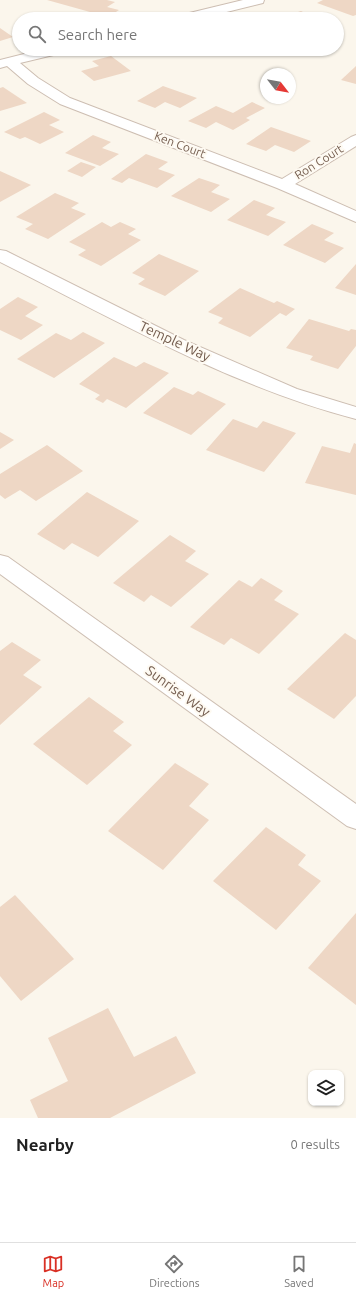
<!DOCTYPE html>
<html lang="en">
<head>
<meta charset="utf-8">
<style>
	body { margin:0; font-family:Ubuntu,sans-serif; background:#f6f6f6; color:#222 }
	.controls { position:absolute; right:12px; bottom:12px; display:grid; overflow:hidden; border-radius:8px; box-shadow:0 1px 3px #0004 }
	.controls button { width:36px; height:36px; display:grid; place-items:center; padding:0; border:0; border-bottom:1px solid #e0e0e0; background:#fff; color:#222; font:20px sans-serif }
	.compass { position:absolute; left:260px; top:68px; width:36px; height:36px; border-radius:50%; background:#fff; box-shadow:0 1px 3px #0004; rotate:121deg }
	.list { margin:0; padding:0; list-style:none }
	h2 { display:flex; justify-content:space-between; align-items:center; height:52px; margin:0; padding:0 16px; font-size:17px }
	h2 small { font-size:13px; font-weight:400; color:#767676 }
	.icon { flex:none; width:22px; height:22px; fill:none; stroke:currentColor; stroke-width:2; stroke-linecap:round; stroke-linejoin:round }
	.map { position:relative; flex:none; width:356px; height:1118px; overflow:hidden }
	.search { position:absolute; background:#fff; box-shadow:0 1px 3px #0004; left:12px; right:12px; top:12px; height:44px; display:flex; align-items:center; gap:10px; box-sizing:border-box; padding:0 14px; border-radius:22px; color:#767676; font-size:15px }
	.sheet { height:124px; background:#fff }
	nav { display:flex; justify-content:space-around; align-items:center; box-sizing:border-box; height:56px; border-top:1px solid #e0e0e0; background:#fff; font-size:11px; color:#767676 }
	nav a { display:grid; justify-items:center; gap:2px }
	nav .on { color:#d93025 }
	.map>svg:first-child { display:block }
	.building { fill:#eed7c5 }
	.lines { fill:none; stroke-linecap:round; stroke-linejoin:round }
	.minor-casing { stroke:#cdbeb2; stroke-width:2 }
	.minor { fill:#fff; fill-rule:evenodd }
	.labels { text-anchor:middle; stroke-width:4; stroke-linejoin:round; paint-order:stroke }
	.far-street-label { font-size:12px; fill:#755e50; stroke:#fefaf2 }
	.street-label { font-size:14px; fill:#755e50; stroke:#fefaf2 }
</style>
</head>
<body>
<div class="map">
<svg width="356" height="1118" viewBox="0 0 356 1118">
	<rect width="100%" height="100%" fill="#fbf6ec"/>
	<g class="building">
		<path d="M47,0h60l8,2 -8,5 12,3 -11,7z"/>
		<path d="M323,0h33v15l-3,1 -36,-13z"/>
		<path d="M301,11l15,8h-51l17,-6 4,3z"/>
		<path d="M0,28l13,9 -13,4z"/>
		<path d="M111,56l20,15 -37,10 -13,-10 18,-5 -7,-5z"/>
		<path d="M356,66v18l-15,-4z"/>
		<path d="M163,86l34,12 -17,10 -15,-6 -10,6 -18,-7z"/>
		<path d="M3,87l24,16 -27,8v-23z"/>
		<path d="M252,102l13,6 -19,10 4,2 -17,10 -17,-8 -10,6 -18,-7 28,-15 17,7z"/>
		<path d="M44,112l16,8 -11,5 15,7 -24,12 -15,-7 -5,2 -16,-7z"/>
		<path d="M271,127l40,14 -17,11 -19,-7 -9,6 -20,-7z"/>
		<path d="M93,135l18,7 -9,6 17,6 -19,12 -35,-13z"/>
		<path d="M146,154l22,8 -10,7 17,6 -18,13 -28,-10 -7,5 -11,-4z"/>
		<path d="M81,162l15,5 -14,10 -15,-6z"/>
		<path d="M0,171l31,14 -31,17z"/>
		<path d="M199,178l21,7 -9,7 19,7 -19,13 -40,-16z"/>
		<path d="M55,193l24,10 -8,5 15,6 -38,25 -23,-10 8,-5 -17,-7z"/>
		<path d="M254,200l21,8 -9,7 20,7 -18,14 -41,-16z"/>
		<path d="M102,222l9,5 9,-5 16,7 -8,5 13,6 -40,26 -23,-11 8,-5 -17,-8z"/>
		<path d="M312,224l22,9 -10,7 20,8 -19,15 -42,-18z"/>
		<path d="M159,254l40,17 -34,25 -27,-12 7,-5 -13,-6z"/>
		<path d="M356,264v31l-21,-7z"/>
		<path d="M240,288l34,15 3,-2 18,8 -9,7 -6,-3 -30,24 -32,-14 5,-5 -15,-6z"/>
		<path d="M18,297l20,10 -13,9 18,9 -22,15 -21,-10v-21z"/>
		<path d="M309,319l40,12 2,-2 5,1v16l-18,23 -28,-9 3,-4 -27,-8z"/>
		<path d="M83,332l22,11 -51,35 -37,-19 39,-26 15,7z"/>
		<path d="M114,357l22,10 8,-5 25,11 -43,35 -19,-9 -4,4 -8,-4 5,-4 -21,-11z"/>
		<path d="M174,387l19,8 5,-4 28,13 -35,31 -48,-22z"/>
		<path d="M233,419l24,9 6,-7 33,12 -32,39 -58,-22z"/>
		<path d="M0,432l14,8 -14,9z"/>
		<path d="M354,443l2,1v51l-51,-12 17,-37 28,7z"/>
		<path d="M47,445l36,26 -47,30 -16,-11 -15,9 -5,-4v-21z"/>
		<path d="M87,492l52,29 -41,36 -26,-14 -8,7 -27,-16z"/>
		<path d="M170,535l26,16 -11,10 24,13 -38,33 -20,-12 -7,7 -31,-19z"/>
		<path d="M261,578l22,13 -9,9 25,14 -40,40 -28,-16 -7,7 -34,-18 49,-47 13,7z"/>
		<path d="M345,633l11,7v56l-22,23 -47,-30z"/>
		<path d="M12,642l29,18 -18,15 19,12 -42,38v-74z"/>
		<path d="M89,697l35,25 -11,9 19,14 -45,40 -54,-41z"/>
		<path d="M175,763l34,21 -20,22 20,14 -46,50 -55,-39z"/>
		<path d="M266,827l40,28 -8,10 23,16 -45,49 -63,-49z"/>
		<path d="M15,895l59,64 -53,42 -21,-25v-69z"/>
		<path d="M356,913v92l-48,-37z"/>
		<path d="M108,1008l26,49 42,-21 20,37 -86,45h-72l-8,-18 38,-19 -20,-43z"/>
	</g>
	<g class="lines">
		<g class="minor-casing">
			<g id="minor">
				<path d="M243,0h21l-1,3 -65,16h-23l2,-3z"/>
				<path d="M44,49h24l-2,3 -46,11 18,15 32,20 212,81 69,-42 5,-2v11l-61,38 61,27v11l-79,-34 -217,-84 -32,-20 -21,-18 -7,2v-8z"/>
				<path d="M0,250l6,1 178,89 113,49 59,18v12c-124,-32 -242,-100 -356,-157z"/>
				<path d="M0,555l8,2 348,247v25l-9,-3 -347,-252z"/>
			</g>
		</g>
		<use href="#minor" class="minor"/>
	</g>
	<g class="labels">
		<g class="far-street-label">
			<text transform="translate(180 145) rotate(21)" y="4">Ken Court</text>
			<text transform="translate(319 162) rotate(-32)" y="4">Ron Court</text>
		</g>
		<g class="street-label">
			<text transform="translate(175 341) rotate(25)" y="5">Temple Way</text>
			<text transform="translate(178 691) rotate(36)" y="5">Sunrise Way</text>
		</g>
	</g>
</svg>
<div class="controls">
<button><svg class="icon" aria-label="layers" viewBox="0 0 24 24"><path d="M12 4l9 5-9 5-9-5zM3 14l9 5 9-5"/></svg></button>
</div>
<svg class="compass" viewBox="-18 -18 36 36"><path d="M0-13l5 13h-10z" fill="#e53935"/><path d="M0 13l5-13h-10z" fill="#767676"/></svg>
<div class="search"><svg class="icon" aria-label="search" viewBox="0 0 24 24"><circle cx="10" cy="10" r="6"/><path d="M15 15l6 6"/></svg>Search here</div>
</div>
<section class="sheet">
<h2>Nearby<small>0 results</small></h2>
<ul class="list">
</ul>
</section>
<nav>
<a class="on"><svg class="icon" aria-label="map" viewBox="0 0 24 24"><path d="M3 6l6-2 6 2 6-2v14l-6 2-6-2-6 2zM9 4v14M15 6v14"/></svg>Map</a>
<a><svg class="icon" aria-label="directions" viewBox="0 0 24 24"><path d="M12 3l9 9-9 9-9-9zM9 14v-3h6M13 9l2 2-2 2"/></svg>Directions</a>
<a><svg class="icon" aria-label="saved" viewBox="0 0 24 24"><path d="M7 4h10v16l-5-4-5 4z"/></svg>Saved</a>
</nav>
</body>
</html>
